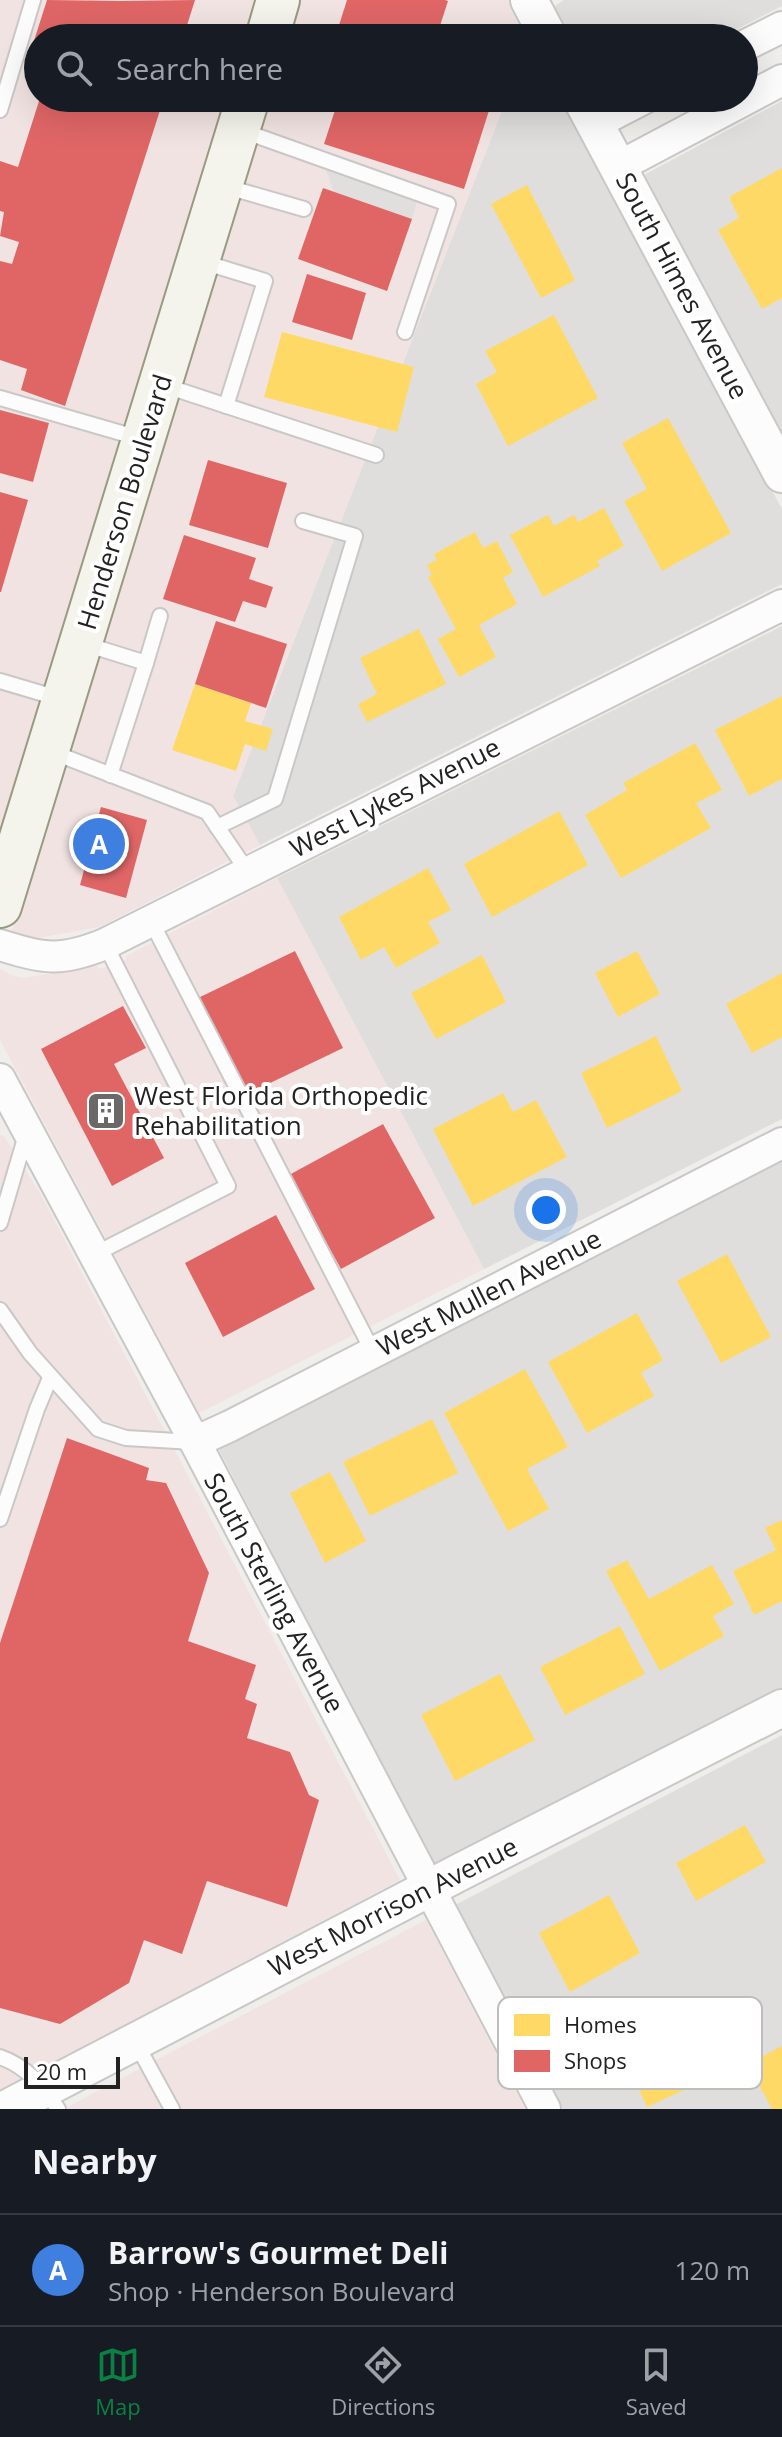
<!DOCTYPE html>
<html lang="en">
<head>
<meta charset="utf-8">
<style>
	body { margin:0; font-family:"Open Sans",sans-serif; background:#20242c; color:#f1f3f6 }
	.scale { position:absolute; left:24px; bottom:20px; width:96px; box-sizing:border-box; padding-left:8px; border:4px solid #222; border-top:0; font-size:22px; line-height:28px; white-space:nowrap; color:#222; -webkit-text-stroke:6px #fff; paint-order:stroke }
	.you { position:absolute; left:546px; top:1210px; width:28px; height:28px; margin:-20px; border:6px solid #fff; border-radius:50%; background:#1a73e8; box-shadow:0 0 0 12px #1a73e833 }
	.badge { display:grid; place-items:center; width:52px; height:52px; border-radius:50%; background:#0b8043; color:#fff; font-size:26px; font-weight:700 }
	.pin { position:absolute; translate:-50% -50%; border:4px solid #fff; box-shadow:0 2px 8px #0006 }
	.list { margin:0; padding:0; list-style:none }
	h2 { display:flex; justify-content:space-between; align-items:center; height:104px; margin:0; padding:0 32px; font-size:34px }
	h2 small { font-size:26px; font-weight:400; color:#9ea1a6 }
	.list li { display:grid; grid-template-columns:52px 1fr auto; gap:24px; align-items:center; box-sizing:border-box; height:112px; padding:0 32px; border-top:2px solid #363941 }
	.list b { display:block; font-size:30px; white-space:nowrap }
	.list p { margin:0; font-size:26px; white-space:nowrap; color:#9ea1a6 }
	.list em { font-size:26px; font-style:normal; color:#9ea1a6 }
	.icon { flex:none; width:44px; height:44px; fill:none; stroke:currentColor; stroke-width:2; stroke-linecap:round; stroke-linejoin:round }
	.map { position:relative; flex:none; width:782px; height:2109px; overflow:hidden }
	.search { position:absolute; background:#171b24; box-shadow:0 8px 32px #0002; left:24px; right:24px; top:24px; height:88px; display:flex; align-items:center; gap:20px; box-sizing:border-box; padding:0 28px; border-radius:44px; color:#9ea1a6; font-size:30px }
	.sheet { height:216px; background:#171b24 }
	nav { display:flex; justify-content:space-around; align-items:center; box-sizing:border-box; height:112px; border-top:2px solid #363941; background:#171b24; font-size:22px; color:#9ea1a6 }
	nav a { display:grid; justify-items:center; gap:4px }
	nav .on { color:#0b8043 }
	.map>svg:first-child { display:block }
	.residential { fill:#dfdedc }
	.commercial { fill:#f1e3e1 }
	.parking { fill:#e0dfde }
	.homes { fill:#ffd966 }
	.shops { fill:#e06666 }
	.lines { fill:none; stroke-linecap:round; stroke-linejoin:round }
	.service-casing { stroke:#c9c8c7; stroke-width:18 }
	.minor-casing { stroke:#c9c8c7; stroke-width:34 }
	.tertiary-casing { stroke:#c9c8c7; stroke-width:40 }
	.secondary-casing { stroke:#999a82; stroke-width:46 }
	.service { stroke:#fdfcfc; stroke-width:14 }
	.minor { stroke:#fdfcfc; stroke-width:30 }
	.tertiary { stroke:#fdfcfc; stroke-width:36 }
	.secondary { stroke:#f4f4ed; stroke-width:42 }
	.labels { text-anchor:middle; stroke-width:8; stroke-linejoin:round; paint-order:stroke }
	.street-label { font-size:26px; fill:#222; stroke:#fff }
	.poi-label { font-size:26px; fill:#222; stroke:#fff; text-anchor:start }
	.key { fill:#fff; stroke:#bdbdbd; stroke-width:2 }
	.key-label { font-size:22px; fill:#222 }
</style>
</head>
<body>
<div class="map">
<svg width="782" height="2109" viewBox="0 0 782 2109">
	<rect width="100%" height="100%" fill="#f0eeeb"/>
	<g class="residential">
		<path d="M564,0h218v6l-62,32h-152l-16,-30z"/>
		<path d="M507,98h55l220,411v75l-522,261 -27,-49z"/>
		<path d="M782,101v338l-140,-263z"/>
		<path d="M782,626v493l-298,150 -207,-391z"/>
		<path d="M782,1161v532l-344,179 -221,-426z"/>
		<path d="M782,1735v374h-219l-108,-204z"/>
	</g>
	<g class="commercial">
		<path d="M0,0h260l-12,38h-210v60h192l-230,749z"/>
		<path d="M297,0h213l20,38h-245z"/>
		<path d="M267,98h240l-274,697 27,50 -161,82 -78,14 -11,-6z"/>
		<path d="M277,878l207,391 -285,144 -199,-373v-71l13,7 11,2 73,-13 3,4 26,-9v-4z"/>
		<path d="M0,1135l4,1 36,57 360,687 -400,210z"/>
		<path d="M426,1920l99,189h-461l84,-45z"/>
	</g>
	<path class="parking" d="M322,159l97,35 -7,25 -78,-27z"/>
	<g class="homes">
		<path d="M782,168v130l-20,11 -44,-79 21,-12 -10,-21z"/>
		<path d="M527,185l48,95 -34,18 -50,-94z"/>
		<path d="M554,315l44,83 -90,48 -32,-62 21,-12 -12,-21z"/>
		<path d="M282,332l132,35 -17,65 -133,-35z"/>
		<path d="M668,418l63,115 -69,38 -38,-70 23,-12 -25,-46z"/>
		<path d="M604,508l20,38 -27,15 3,5 -57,31 -33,-62 38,-20 6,11 20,-11 4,7z"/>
		<path d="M475,532l8,16 14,-7 16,31 -10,6 14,26 -38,21 17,32 -37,20 -21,-38 18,-10 -28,-52 4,-2 -5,-10 10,-5 -3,-6z"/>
		<path d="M419,629l27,55 -79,38 -9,-18 19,-10 -17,-36z"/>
		<path d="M195,684l56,19 -6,18 28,8 -7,22 -21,-7 -9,27 -64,-21z"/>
		<path d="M782,696v83l-33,17 -34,-66z"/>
		<path d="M695,743l27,47 -26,13 15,25 -90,50 -36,-63 42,-25 -4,-7z"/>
		<path d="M559,811l29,54 -96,52 -28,-53z"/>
		<path d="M428,868l23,42 -23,12 12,21 -44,25 -12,-21 -23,13 -22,-43z"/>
		<path d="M637,951l23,43 -42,23 -23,-44z"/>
		<path d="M482,955l24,47 -70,37 -25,-46z"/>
		<path d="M782,973v64l-30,16 -26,-49z"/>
		<path d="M656,1036l26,55 -75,37 -26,-55z"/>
		<path d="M503,1093l10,19 23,-12 31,57 -94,49 -40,-77z"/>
		<path d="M727,1254l44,83 -50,26 -44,-82z"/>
		<path d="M637,1313l26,47 -22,13 13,23 -67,37 -39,-71z"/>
		<path d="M525,1369l43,78 -41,22 22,40 -41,22 -64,-118z"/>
		<path d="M432,1419l26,54 -88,43 -27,-54z"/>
		<path d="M330,1472l36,69 -41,22 -35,-70z"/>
		<path d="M782,1520v81l-28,14 -21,-44 43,-21 -11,-22z"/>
		<path d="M627,1560l22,39 63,-34 22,39 -21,12 11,20 -64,35 -54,-100z"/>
		<path d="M620,1626l25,48 -80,41 -25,-48z"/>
		<path d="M500,1674l35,66 -80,41 -34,-66z"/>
		<path d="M745,1825l21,37 -70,39 -20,-38z"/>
		<path d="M609,1895l31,58 -70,39 -31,-59z"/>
		<path d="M699,2040l16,36 -68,31 -16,-35z"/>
		<path d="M782,2046v63h-10l-24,-45z"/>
	</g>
	<g class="shops">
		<path d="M47,0l74,1 74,-1 -12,38h-145v11l-6,-2z"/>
		<path d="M347,0h98l3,1 -12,37h-101z"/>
		<path d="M40,98h124l-99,308 -44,-16 6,-21 -27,-9v-99l12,3 7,-22 -19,-6 4,-24 -4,-1v-50l18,6z"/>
		<path d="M339,98h154l-29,91 -140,-45z"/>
		<path d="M323,188l89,31 -25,72 -89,-32z"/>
		<path d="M307,274l59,19 -14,47 -60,-18z"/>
		<path d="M0,410l49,13 -16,59 -33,-9z"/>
		<path d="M208,460l79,23 -19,65 -79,-23z"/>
		<path d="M0,492l28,8 -27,92h-1z"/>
		<path d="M184,535l72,23 -7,21 24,8 -7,21 -23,-7 -8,21 -72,-23z"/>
		<path d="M216,621l71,23 -21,64 -71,-24z"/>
		<path d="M101,807l46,13 -21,78 -46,-13z"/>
		<path d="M295,951l48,97 -98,47 -47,-97z"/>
		<path d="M123,1006l23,42 -32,16 50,94 -52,28 -71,-137z"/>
		<path d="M383,1124l52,94 -94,51 -52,-94z"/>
		<path d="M276,1215l39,74 -92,48 -38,-74z"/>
		<path d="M67,1438l82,30 -3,12 20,3 43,90 -21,68 68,24 -11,34 12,5 -10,34 43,14 19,43 10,5 -32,107 -80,-26 -25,73 -38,-14 -15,43 -69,41 -60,-16v-365z"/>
	</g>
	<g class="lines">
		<g class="service-casing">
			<g id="service">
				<path d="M0,110l33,-110"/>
				<path d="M243,131l205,73 -43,128"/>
				<path d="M224,186l80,23"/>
				<path d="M203,262l62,19 -39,125"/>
				<path d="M163,385l213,70"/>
				<path d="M0,398l142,41"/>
				<path d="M82,643l64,20 14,-47"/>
				<path d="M0,681l61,18"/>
				<path d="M52,752l155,60 41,60"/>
				<path d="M110,775l36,-112"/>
				<path d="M217,827l58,-28 80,-263 -52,-15"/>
				<path d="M151,921l222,431"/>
				<path d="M0,1223l26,-88"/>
				<path d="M95,1254l133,-68 -123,-242"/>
				<path d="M0,1310l30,43 68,76 28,9 67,4"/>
				<path d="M0,1519l37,-110 13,-31"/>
				<path d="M136,2043l36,66"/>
				<path d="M0,2057c26,9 43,29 58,52"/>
			</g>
		</g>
		<g class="minor-casing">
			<g id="minor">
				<path d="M744,46l38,-19"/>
				<path d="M595,124l50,-26"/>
				<path d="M618,167l164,-87"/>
				<path d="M0,945c46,14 60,17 105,-1l677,-339"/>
				<path d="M0,1079l195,363 350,667"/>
				<path d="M195,1442l35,-16 552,-283"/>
			</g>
		</g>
		<g class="tertiary-casing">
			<g id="tertiary">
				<path d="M529,0l20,38"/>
				<path d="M581,98l201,376"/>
				<path d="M6,2109l456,-238 320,-163"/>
			</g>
		</g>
		<g class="secondary-casing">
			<g id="secondary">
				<path d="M267,38l11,-38"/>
				<path d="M0,906l248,-808"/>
			</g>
		</g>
		<use href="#service" class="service"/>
		<use href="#minor" class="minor"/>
		<use href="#tertiary" class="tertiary"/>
		<use href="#secondary" class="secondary"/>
	</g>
	<defs>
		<g id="building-square" transform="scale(2)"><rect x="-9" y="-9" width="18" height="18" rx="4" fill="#6a6968" stroke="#fff"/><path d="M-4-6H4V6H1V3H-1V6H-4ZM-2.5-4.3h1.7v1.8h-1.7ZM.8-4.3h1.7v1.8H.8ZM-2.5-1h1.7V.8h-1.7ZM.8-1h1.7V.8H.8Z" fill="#fff"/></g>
	</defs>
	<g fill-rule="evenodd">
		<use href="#building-square" x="106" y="1111"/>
	</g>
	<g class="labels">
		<g class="street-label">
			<text transform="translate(682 286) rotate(62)" y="9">South Himes Avenue</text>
			<text transform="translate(125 502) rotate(-73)" y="9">Henderson Boulevard</text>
			<text transform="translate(395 798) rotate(-27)" y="9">West Lykes Avenue</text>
			<text transform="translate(489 1293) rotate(-27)" y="9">West Mullen Avenue</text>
			<text transform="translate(274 1593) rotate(62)" y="9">South Sterling Avenue</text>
			<text transform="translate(393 1907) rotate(-27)" y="9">West Morrison Avenue</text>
		</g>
		<g class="poi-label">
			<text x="134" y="1105">West Florida Orthopedic<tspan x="134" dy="30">Rehabilitation</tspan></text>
		</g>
	</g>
	<rect x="498" y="1997" width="264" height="92" rx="12" class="key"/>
	<rect x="514" y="2014" width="36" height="22" fill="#ffd966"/>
	<rect x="514" y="2050" width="36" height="22" fill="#e06666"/>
	<g class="key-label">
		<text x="564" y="2033">Homes</text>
		<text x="564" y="2069">Shops</text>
	</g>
</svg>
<div class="scale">20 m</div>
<div class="you"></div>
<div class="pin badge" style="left:99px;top:844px;background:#3f7fe0">A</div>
<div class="search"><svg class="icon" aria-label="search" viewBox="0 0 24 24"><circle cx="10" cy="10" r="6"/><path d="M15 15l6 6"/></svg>Search here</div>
</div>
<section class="sheet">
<h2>Nearby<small></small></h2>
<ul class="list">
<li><span class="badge" style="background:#3f7fe0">A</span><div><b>Barrow's Gourmet Deli</b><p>Shop · Henderson Boulevard</p></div><em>120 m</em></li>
</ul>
</section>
<nav>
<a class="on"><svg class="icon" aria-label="map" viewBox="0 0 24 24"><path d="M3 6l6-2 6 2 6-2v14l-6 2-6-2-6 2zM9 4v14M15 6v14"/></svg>Map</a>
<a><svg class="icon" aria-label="directions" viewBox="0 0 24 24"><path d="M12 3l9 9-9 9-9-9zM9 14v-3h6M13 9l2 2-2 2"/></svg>Directions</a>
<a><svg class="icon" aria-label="saved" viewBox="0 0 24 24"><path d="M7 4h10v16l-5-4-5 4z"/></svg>Saved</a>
</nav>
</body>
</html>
